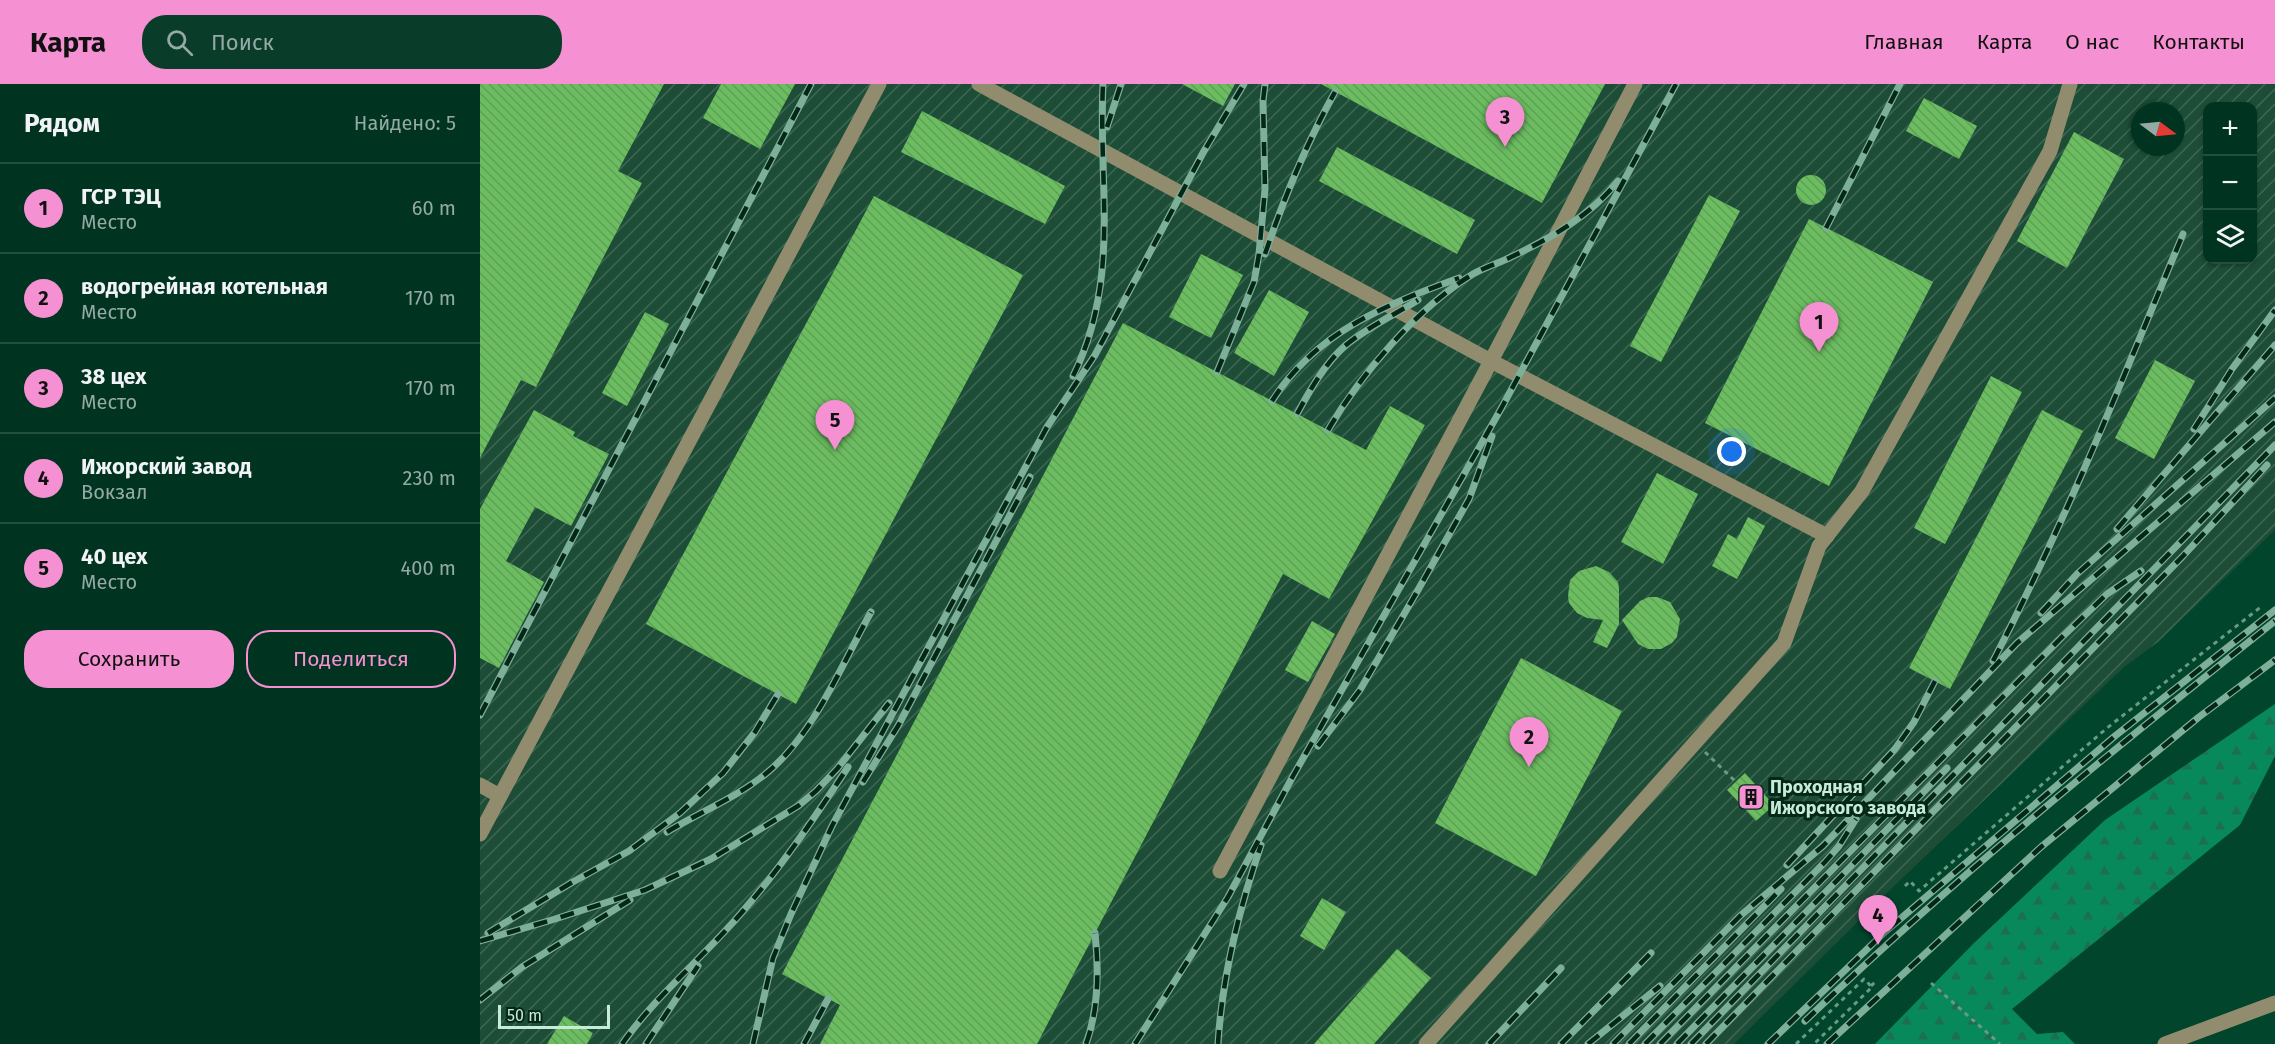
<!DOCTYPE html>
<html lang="ru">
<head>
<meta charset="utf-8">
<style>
	body { margin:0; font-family:"Fira Sans",sans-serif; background:#0a3c2a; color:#f1f3f6 }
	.controls { position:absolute; right:18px; top:18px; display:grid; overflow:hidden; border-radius:12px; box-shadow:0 2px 4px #0004 }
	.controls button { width:54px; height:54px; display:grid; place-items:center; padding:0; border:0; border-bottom:2px solid #224f3f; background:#003421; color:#f1f3f6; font:30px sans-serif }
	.compass { position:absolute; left:1651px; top:18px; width:54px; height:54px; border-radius:50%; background:#003421; box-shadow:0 2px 4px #0004; rotate:106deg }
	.scale { position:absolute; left:18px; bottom:15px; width:112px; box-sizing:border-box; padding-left:6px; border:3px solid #c6ecd7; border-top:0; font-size:16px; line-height:21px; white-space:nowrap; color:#c6ecd7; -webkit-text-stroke:4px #042718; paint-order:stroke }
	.you { position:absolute; left:1252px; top:368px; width:21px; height:21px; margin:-15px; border:4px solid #fff; border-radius:50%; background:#1a73e8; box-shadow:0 0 0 9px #1a73e833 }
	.badge { display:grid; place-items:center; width:39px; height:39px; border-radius:50%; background:#f591d2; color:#111; font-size:20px; font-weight:700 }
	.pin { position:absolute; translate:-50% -50px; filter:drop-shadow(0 2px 3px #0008) }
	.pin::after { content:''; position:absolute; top:32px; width:21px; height:18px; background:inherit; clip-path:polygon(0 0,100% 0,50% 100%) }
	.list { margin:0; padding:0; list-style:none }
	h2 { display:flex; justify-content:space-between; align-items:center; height:78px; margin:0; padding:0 24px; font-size:26px }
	h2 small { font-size:20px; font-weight:400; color:#95aaa5 }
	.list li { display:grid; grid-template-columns:39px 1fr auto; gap:18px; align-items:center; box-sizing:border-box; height:90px; padding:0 24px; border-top:2px solid #224f3f }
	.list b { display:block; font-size:22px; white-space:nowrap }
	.list p { margin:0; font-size:20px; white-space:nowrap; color:#95aaa5 }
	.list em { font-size:20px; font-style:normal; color:#95aaa5 }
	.actions { display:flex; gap:12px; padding:18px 24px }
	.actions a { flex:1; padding:14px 0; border:2px solid #f591d2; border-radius:24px; text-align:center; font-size:21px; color:#f591d2 }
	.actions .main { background:#f591d2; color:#111 }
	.icon { flex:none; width:33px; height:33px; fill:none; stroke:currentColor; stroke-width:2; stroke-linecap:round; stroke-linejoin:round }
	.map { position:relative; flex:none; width:1795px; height:960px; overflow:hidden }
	header { display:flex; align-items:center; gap:36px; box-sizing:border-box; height:84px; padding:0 30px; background:#f591d2; color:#111 }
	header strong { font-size:28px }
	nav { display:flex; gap:33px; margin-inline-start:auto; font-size:21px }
	.search { width:420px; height:54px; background:#0a3c2a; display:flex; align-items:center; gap:15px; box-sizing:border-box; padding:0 21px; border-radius:24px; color:#95aaa5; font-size:22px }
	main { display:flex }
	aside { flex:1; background:#003421 }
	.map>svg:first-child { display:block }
	.industrial { fill:url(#industrial-furrows); fill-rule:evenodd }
	.forest { fill:url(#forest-firs) }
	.building { fill:url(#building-back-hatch) }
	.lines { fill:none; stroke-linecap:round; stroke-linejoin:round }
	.path { stroke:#679b85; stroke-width:3; stroke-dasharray:4.5 4.5; stroke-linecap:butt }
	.minor { stroke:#908c6d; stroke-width:15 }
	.rail-casing { stroke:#7eaf99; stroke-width:7 }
	.rail { stroke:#042718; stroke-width:4.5; stroke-dasharray:14; stroke-linecap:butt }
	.labels { text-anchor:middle; stroke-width:6; stroke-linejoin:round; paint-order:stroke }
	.poi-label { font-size:18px; font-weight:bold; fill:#c6ecd7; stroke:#042718; text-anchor:start }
</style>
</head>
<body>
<header>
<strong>Карта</strong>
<div class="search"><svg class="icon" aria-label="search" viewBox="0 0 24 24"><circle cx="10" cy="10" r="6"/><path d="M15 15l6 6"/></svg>Поиск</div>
<nav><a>Главная</a><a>Карта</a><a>О нас</a><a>Контакты</a></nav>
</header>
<main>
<aside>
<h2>Рядом<small>Найдено: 5</small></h2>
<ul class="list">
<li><span class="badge">1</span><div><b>ГСР ТЭЦ</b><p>Место</p></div><em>60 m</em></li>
<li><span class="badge">2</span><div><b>водогрейная котельная</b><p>Место</p></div><em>170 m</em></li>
<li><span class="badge">3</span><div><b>38 цех</b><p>Место</p></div><em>170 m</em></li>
<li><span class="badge">4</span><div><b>Ижорский завод</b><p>Вокзал</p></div><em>230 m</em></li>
<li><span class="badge">5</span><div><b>40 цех</b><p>Место</p></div><em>400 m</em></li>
</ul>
<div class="actions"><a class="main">Сохранить</a><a>Поделиться</a></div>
</aside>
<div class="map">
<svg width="1795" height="960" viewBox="0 0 1795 960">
	<defs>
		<pattern id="industrial-furrows" width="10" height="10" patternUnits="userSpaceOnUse" patternTransform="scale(1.5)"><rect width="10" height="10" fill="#1d4d37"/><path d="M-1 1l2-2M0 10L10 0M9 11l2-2" fill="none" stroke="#3c6753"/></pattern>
		<pattern id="forest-firs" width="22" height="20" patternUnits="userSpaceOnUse" patternTransform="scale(1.5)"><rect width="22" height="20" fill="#08895c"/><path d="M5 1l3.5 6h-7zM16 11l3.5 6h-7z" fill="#1c6f51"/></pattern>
		<pattern id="building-back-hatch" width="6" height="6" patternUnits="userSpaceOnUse" patternTransform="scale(1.5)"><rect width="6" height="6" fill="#6bbd60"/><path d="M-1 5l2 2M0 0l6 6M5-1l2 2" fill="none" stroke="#5fa058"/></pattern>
	</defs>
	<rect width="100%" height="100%" fill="#00452c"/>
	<path class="industrial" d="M0,0h1795v446l-117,112 -34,25 -231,220 -159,157h-1254zM1728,22h44v154h-44zM1660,27h36v36h-36z"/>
	<path class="forest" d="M1795,620v52l-35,69 -228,184 25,25 26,-2 12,12h-200l99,-101 131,-123z"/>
	<g class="building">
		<path d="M0,0h184l-46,87 24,12 -106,204 -15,-7 -41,78z"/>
		<path d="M241,0h74l-35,65 -57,-31z"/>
		<path d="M702,0h53l-12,22z"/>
		<path d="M841,0h284l-63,119z"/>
		<path d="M1444,14l53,28 -18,33 -53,-28z"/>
		<path d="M442,27l143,75 -20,38 -144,-72z"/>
		<path d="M1594,48l50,27 -57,109 -50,-27z"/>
		<path d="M857,63l138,73 -18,34 -138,-73z"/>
		<circle cx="1331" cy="106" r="15"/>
		<path d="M1229,111l31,16 -79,151 -31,-16z"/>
		<path d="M394,112l149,79 -227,429 -150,-80z"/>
		<path d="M1329,135l124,63 -104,204 -124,-63z"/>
		<path d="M721,170l42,21 -32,63 -42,-21z"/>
		<path d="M789,206l40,22 -35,64 -40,-23z"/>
		<path d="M165,228l24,12 -42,82 -25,-13z"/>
		<path d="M643,239l243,127 24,-44 35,19 -96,174 -46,-25 -246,470h-217l20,-39 -58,-31z"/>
		<path d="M1675,276l40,21 -41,78 -39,-21z"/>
		<path d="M1511,292l31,16 -77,152 -31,-16z"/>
		<path d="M54,326l41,22 -2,4 36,18 -38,72 -36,-19 -29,54 38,21 -45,86 -19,-10v-149z"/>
		<path d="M1562,326l41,21 -133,258 -41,-21z"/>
		<path d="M1177,389l41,21 -35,70 -42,-22z"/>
		<path d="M1268,433l17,9 -28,53 -25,-13 16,-32 9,5z"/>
		<path d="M1116,482l13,6 9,10 1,6v36l-12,24 -14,-6 10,-22 -16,-2 -10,-5 -8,-10 -1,-7 2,-16 9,-9z"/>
		<path d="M1169,513h8l13,5 10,17 -3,18 -5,6 -11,6h-13l-10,-5 -16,-24 18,-19z"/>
		<path d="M832,537l23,13 -27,48 -23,-12z"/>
		<path d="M1041,574l101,53 -86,165 -101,-53z"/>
		<path d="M1265,689l29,32 -18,16 -29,-31z"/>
		<path d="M842,814l24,14 -22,38 -24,-14z"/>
		<path d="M917,865l34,29 -57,66h-60z"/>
		<path d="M84,932l29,17 -6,11h-40z"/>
	</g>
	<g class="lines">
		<g class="path">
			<path d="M1225,668l31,30"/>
			<path d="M1425,802l5,-5 9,10 188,-163 155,-122"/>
			<path d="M1451,899l69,61"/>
			<path d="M1391,902l6,-6"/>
			<path d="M1316,960l68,-65 8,8 -58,57"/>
		</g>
		<g class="minor">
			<path d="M499,0l512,277 336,175"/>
			<path d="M0,701l20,11"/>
			<path d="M0,750l399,-750"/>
			<path d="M740,787l271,-510 144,-277"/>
			<path d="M946,960l358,-401 35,-97 43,-55 188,-340 20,-67"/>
			<path d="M1685,960l110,-41"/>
		</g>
		<g class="rail-casing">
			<g id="rail">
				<path d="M627,43l14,-43"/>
				<path d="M1346,144l74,-144"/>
				<path d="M785,170c19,-56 41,-110 70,-162"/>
				<path d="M737,288l37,-90 5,-28 6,-65 -2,-88 2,-17"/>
				<path d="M593,292c48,-97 25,-190 30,-292"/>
				<path d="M792,317c44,-69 113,-96 187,-123"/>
				<path d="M817,330c13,-24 28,-51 49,-69 22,-18 48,-30 72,-45"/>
				<path d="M1714,345l38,-60 43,-59"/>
				<path d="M848,346c33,-56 89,-122 145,-156 12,-7 26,-11 38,-17 40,-19 79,-41 107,-76"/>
				<path d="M1637,445l158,-184"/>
				<path d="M1561,529l36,-39 198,-176"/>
				<path d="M1513,577c72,-138 130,-283 190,-427"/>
				<path d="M0,631l331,-631"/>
				<path d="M838,662l42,-56 58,-100 51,-91 23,-63"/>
				<path d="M383,698l35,-56 132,-249"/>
				<path d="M187,748c33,-20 73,-36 102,-61 46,-39 73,-107 102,-159"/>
				<path d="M1307,781l108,-116 19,-27 21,-41"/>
				<path d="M8,849l83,-50 58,-32 51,-38 43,-40 32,-41 23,-38"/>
				<path d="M0,857l75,-22 90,-29 66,-31 87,-53 18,-15 21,-22 52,-66"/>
				<path d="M0,916l42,-33 108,-67"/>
				<path d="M1325,937c148,-142 309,-272 470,-400"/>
				<path d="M142,960c33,-47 76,-82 114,-125 42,-47 77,-99 112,-152"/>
				<path d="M166,960l52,-78"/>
				<path d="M273,960l20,-86 18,-44 41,-88 215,-399 48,-72 109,-204 40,-67"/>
				<path d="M324,960l24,-45"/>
				<path d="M606,960c13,-36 13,-74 9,-111"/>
				<path d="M655,960l93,-147 65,-121 209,-369 174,-323"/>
				<path d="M738,960c4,-67 21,-135 43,-199"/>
				<path d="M1009,960l72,-76"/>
				<path d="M1081,960l90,-91"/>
				<path d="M1108,960l72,-58"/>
				<path d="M1133,960l127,-128 83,-70 194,-203 258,-221"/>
				<path d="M1149,960l152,-155"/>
				<path d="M1165,960l180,-182 14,-16 17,-27"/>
				<path d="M1180,960l401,-406 46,-44 34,-23"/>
				<path d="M1197,960l270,-276"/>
				<path d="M1211,960l584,-599"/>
				<path d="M1226,960l477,-488 84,-91"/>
				<path d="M1288,960l118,-113 229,-195 160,-126"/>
				<path d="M1347,960l214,-197 158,-130 76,-57"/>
			</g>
		</g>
		<use href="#rail" class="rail"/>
	</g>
	<defs>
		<g id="building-square" transform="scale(1.35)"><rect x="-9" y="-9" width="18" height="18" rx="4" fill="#f591d2" stroke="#042718"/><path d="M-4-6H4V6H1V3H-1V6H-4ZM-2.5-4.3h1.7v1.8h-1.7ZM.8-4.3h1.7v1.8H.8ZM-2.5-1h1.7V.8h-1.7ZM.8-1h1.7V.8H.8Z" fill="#111"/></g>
	</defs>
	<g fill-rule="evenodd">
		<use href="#building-square" x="1271" y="713"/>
	</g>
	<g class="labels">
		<g class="poi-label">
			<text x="1290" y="709">Проходная<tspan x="1290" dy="21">Ижорского завода</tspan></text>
		</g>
	</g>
</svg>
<div class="controls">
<button>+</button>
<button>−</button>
<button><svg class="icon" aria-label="layers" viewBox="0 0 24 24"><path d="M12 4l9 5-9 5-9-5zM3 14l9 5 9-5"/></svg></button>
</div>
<svg class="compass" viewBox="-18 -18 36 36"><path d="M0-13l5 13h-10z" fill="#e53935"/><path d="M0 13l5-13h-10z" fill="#95aaa5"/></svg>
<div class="scale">50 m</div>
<div class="you"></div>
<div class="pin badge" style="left:1339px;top:268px">1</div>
<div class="pin badge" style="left:1049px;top:683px">2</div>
<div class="pin badge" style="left:1025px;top:63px">3</div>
<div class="pin badge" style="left:1398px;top:861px">4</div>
<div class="pin badge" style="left:355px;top:366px">5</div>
</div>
</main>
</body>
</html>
